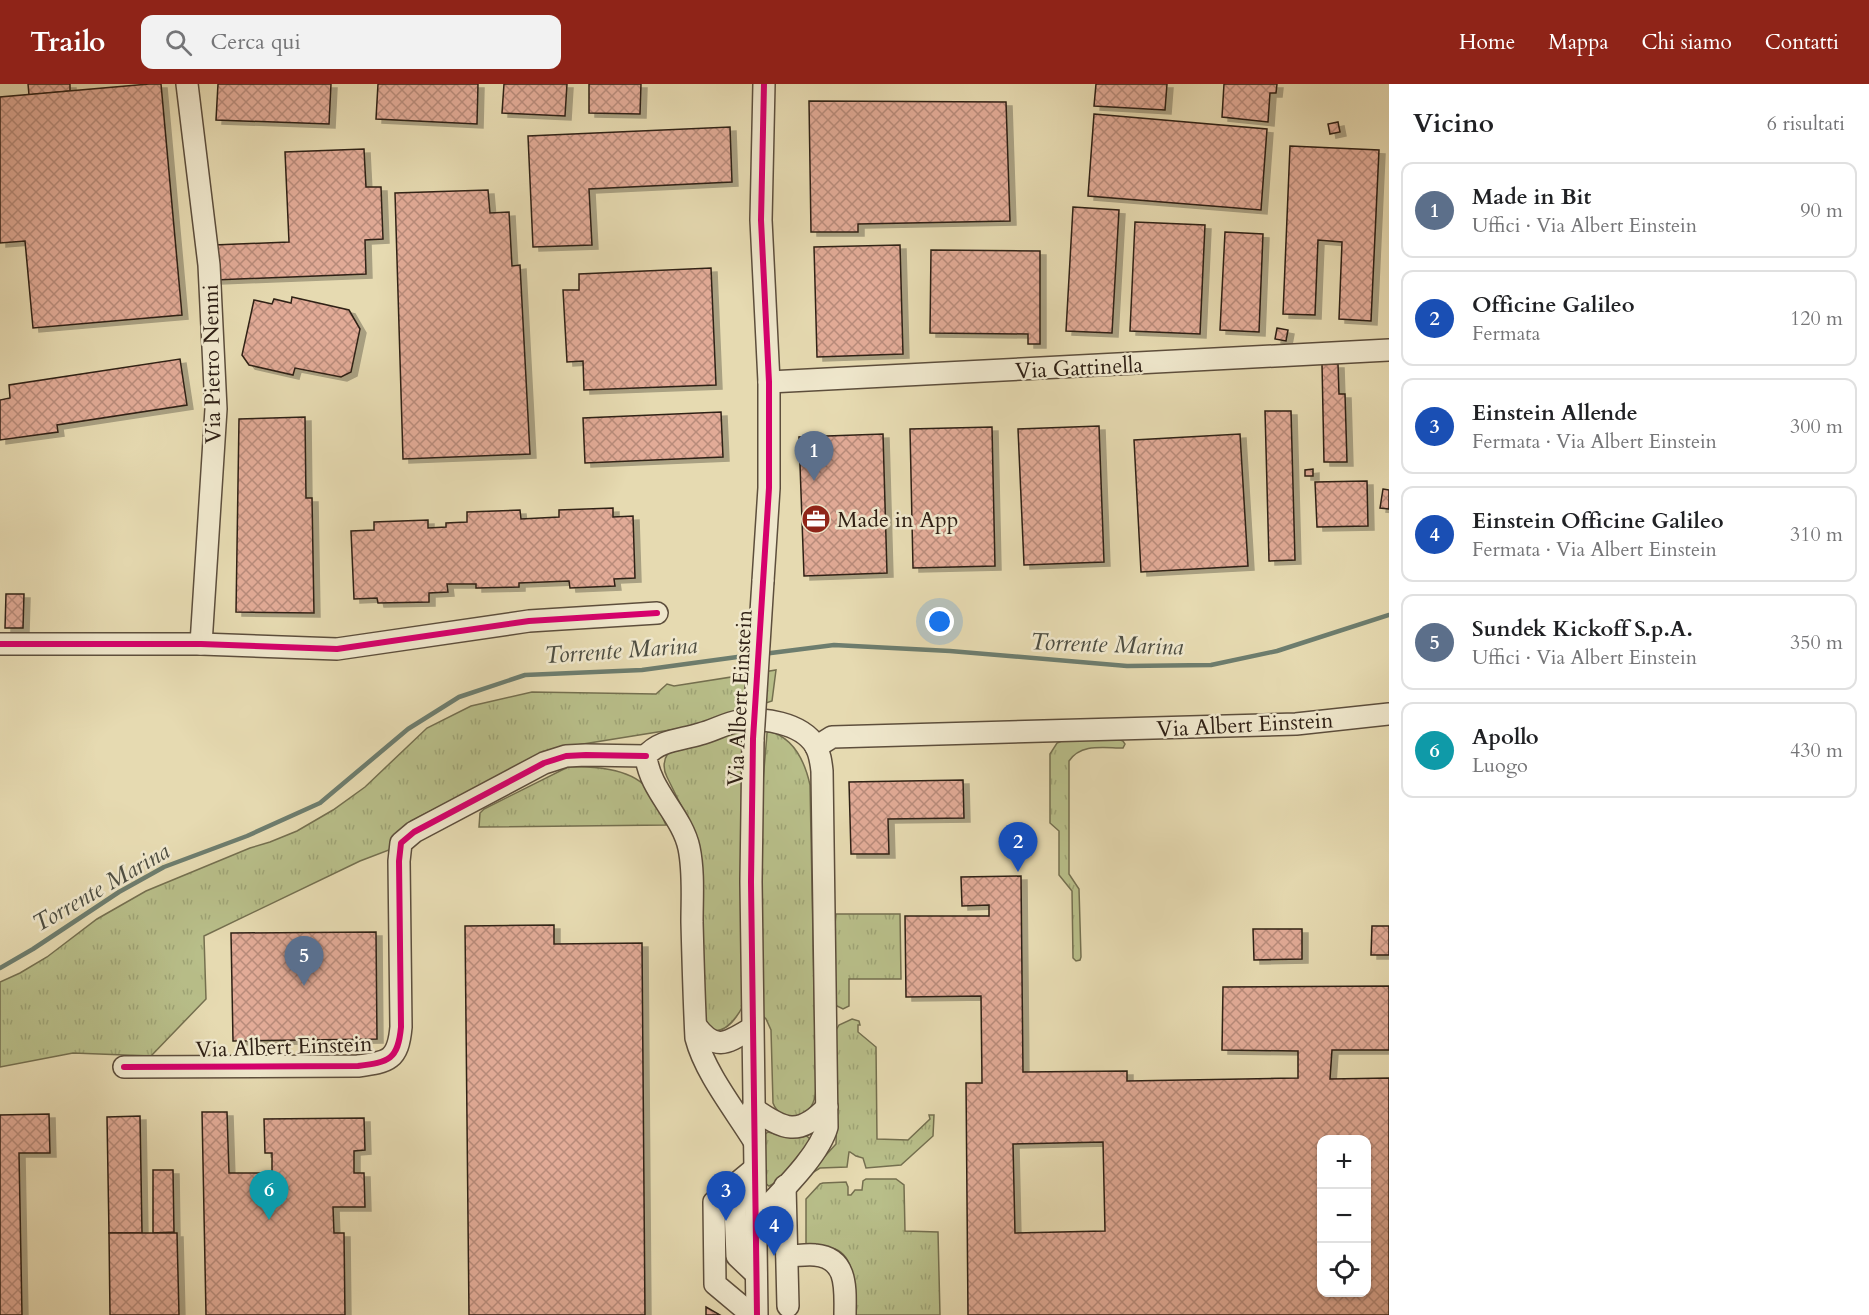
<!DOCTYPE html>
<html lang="it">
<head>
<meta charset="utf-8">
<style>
	body { margin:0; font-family:Cardo,serif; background:#f2f2f2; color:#202124 }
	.controls { position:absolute; right:18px; bottom:18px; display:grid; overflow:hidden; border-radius:12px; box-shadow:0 2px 4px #0004 }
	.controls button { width:54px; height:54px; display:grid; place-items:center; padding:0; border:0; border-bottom:2px solid #e0e0e0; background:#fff; color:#202124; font:30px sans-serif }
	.you { position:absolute; left:940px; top:538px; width:21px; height:21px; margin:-15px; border:4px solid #fff; border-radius:50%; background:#1a73e8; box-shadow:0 0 0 9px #1a73e833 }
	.badge { display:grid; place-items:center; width:39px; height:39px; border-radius:50%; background:#8f2418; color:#fff; font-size:20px; font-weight:700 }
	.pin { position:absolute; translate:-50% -50px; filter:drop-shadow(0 2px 3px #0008) }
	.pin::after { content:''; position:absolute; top:32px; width:21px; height:18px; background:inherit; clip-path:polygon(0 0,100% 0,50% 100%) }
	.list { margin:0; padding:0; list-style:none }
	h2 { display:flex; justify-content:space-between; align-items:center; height:78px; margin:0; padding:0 24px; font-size:26px }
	h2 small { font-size:20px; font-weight:400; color:#757577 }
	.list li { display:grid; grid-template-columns:39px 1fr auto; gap:18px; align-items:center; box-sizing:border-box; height:96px; margin:0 12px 12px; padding:0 12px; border:2px solid #e0e0e0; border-radius:12px }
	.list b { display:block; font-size:22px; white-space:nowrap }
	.list p { margin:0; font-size:20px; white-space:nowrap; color:#757577 }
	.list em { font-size:20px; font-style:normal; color:#757577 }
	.icon { flex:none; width:33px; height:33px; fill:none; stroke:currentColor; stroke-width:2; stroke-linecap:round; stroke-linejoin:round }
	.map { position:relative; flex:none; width:1389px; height:1231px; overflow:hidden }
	header { display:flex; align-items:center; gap:36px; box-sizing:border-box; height:84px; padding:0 30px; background:#8f2418; color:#fff }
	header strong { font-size:28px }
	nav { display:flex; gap:33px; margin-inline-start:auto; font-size:21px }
	.search { width:420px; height:54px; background:#f2f2f2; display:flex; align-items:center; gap:15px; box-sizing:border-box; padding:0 21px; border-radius:12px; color:#757577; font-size:22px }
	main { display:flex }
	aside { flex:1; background:#fff }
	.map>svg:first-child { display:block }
	.grass { fill:url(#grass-tufts); stroke:#746f4f; stroke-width:1.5 }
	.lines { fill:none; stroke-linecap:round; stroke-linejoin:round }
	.stream { stroke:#6d7d6e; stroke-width:4.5 }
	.building { fill:url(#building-cross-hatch); stroke:#2f2015; stroke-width:1.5; fill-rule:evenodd; filter:url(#shadow) }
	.minor-casing { stroke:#5d4e3c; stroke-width:24 }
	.minor { stroke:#efe7cc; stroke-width:21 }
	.minor-bridge-casing { stroke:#5d4e3c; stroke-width:24; stroke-linecap:butt }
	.minor-bridge { stroke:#efe7cc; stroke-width:21 }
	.cycleway-casing { stroke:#efe7cc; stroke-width:10 }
	.cycleway { stroke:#d6006c; stroke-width:6 }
	.labels { text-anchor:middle; stroke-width:5; stroke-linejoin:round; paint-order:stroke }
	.street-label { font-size:22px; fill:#2f2015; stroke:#efe7cc }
	.poi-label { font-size:22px; fill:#2f2015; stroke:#efe7cc; text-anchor:start }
	.water-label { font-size:24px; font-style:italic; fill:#4e4e42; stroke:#efe7cc }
</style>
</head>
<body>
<header>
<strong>Trailo</strong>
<div class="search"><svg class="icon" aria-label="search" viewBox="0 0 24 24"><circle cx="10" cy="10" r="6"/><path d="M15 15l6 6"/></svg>Cerca qui</div>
<nav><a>Home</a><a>Mappa</a><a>Chi siamo</a><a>Contatti</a></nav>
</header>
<main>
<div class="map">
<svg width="1389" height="1231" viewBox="0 0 1389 1231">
	<defs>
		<pattern id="grass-tufts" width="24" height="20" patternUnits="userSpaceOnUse" patternTransform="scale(1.5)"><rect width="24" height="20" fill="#b8be89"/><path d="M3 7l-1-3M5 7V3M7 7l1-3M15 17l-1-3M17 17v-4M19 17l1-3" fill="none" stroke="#9ea375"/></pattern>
		<pattern id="building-cross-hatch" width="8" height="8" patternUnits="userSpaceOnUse" patternTransform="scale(1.5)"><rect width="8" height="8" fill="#e2ab97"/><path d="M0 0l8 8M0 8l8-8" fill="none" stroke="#b88b7a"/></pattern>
		<filter id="shadow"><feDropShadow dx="6" dy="4" stdDeviation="0" flood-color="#0004"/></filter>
	</defs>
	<rect width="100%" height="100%" fill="#e6dab1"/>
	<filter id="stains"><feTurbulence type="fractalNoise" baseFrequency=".00333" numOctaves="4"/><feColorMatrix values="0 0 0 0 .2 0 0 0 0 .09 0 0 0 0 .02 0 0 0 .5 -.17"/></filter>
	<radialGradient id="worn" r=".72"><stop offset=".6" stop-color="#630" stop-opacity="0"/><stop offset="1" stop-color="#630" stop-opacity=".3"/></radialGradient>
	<g class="grass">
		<path d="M776,586l-4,31 -77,25 -143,23 -141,72c-12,9 -17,16 -22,29l-29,11 -156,75 2,63 -55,57 -78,-3 -73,14v-85l20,-9 27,-16 50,-38 49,-28 104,-43 20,-6 27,-11 36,-21 32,-23 62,-59 44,-22 61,-14 124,2 11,-10 7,2z"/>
		<path d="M738,647h7l-2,275c-6,11 -15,25 -29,25l-9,-10 -1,-6 -2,-150 -5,-27 -30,-61c-4,-8 -4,-16 1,-24l36,-9z"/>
		<path d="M769,647c25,7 36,31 41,54l6,304c-1,15 -6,22 -19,30 -11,-3 -20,-5 -24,-16l-2,-73 -5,-11 -4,-4c-3,-76 -3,-156 1,-232 1,-17 3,-34 4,-50z"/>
		<path d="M1118,655l5,2 2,3 -2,4c-19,0 -42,-5 -54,13v113l10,15 2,68 -1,3 -4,1 -3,-3 -1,-67 -13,-16v-44l-9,-8v-69l7,-11 7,-3z"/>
		<path d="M568,683c23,-1 61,1 78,20 8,8 15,27 20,38l-187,2 1,-14 4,-4z"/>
		<path d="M836,830h64l1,65h-52v27l-6,3 -8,-4 -1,-71z"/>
		<path d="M852,935l7,2 1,4h-2v7l18,15 1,92 31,1 22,-21 -1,-4h5l-1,21 -32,29 -35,3 -3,-10 -7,-2 -6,-4h-1l-2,15 -27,1 -13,8 29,-32 1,-37 -2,-75 4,-7z"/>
		<path d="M768,1048l18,5 19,-2 4,3 1,3 -33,41 -8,4 -4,-3 -2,-47z"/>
		<path d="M866,1095h30l8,6 1,46 33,1 2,83h-88c0,-20 7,-56 -17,-66 -9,-3 -20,-3 -29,-4v-46l14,-15 3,-1 23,-1 2,5v8h3l4,-5h7l1,-9z"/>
	</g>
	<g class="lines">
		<g class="stream">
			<path d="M763,570l71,-9 116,6 177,15 84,-1 66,-14 112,-36"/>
			<path d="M0,884l33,-19 86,-57 45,-25 83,-31 73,-33 88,-74 51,-32 66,-22 117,-5 110,-15"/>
		</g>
	</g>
	<g class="building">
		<path d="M28,0h42v7l-41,4z"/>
		<path d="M149,0h12l21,231 -149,13 -8,-87 -25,2v-146z"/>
		<path d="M218,0h113l-2,40 -113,-4z"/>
		<path d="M378,0h100l-1,40 -101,-5z"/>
		<path d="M504,0h63l-2,32 -63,-3z"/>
		<path d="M589,0h52l-1,30 -51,-1z"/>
		<path d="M1096,0h71l-2,26 -71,-4z"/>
		<path d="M1224,0h53l-1,9h-6l-2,29 -46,-5z"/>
		<path d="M809,17l197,1 4,119 -152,3v8h-47z"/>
		<path d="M1094,30l173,15 -6,81 -173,-14z"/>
		<path d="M1338,38l2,10 -10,2 -2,-10z"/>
		<path d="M730,43l2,55 -143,7 3,56 -59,2 -5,-111z"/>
		<path d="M1290,62l89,4 -8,171 -32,-2 3,-77 -24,-2 -3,75 -32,-1z"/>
		<path d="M364,65l2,38h15l2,52 -18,1 1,34 -151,6 -1,-35 75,-3 -4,-90z"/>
		<path d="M488,106l2,23 19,-1 3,54 8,-1 10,189 -127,5 -8,-266z"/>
		<path d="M1073,123l46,3 -7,123 -46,-2z"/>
		<path d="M1135,138l70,3 -5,109 -70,-3z"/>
		<path d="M1225,148l38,2 -4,98 -39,-2z"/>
		<path d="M900,161l3,109 -86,3 -3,-110z"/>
		<path d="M931,166l109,1v93h-12v-10l-98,-1z"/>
		<path d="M711,184l5,117 -132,5 -1,-29 -16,1 -4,-72h16v-16z"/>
		<path d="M292,213l57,13 11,19 -9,43 -10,5 -46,-9 -2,7 -44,-10 -7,-10 12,-55 18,4 2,-5 17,4z"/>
		<path d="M1277,244l11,2 -2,11 -11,-2z"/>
		<path d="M180,275l7,46 -130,20 1,7 -58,8v-40l10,-2 -1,-13z"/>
		<path d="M1322,280h16l1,30h6l2,68h-23z"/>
		<path d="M1265,327h26l4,149 -26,1z"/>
		<path d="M721,328l2,45 -138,6 -2,-45z"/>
		<path d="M305,333l1,81h6l2,115 -78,-1 3,-193z"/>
		<path d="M1099,342l5,136 -80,3 -6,-136z"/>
		<path d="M992,343l3,139 -82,2 -3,-139z"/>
		<path d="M883,350l4,139 -83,3 -5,-139z"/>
		<path d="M1240,350l8,132 -107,6 -7,-132z"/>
		<path d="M1313,385v7h-8v-6z"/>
		<path d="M1367,397l1,45 -51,1 -2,-45z"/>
		<path d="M1383,405l6,1v19l-9,-1z"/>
		<path d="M613,424v9l20,-1 2,62 -21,1 1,7 -45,2 -1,-7 -50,2v4l-43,1v-4h-29l1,8 -19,1v9l-51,1 -1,-5 -23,1 -3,-68 23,-1v-8l54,-2v8l18,-1v-4l21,-1v-10l53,-2 1,9 38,-2v-7z"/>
		<path d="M6,510h18l-1,34h-18z"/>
		<path d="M963,696l1,38 -76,1 1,35h-38l-2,-72z"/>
		<path d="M1021,792l2,196 104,-1v10l171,-3v-27l-76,-1 1,-63 166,-1v64h-57l-2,29 59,-1v237h-421l-2,-232h16l-1,-87 -75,1 -1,-81h84v-11l-27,1 -1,-29zM1322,1056h44v152h-44zM1103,1058l2,89 -90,2 -2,-89z"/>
		<path d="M554,841v19l88,-1 3,372h-176l-4,-389z"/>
		<path d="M1372,842h17v29h-18z"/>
		<path d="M1253,845h49v30l-48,1z"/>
		<path d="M376,848l1,107 -144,2 -2,-108z"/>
		<path d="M202,1028h25l2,61h43v-20h-7l-1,-34 100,-1 1,32 -11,1v22h10l1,34h-32l1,26h10l1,82h-139z"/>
		<path d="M49,1030l1,39h-31l3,162h-22v-200z"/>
		<path d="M140,1032l2,117h-33l-2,-116z"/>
		<path d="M153,1086h20l1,62 -21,1z"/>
		<path d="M109,1149h68l2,82h-69z"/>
		<path d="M706,1223l14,8h-14z"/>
	</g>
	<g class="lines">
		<g class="minor-casing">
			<g id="minor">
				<path d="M187,0l22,181 7,144 -15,235"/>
				<path d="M769,298l620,-32"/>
				<path d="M763,497l6,-93v-106l-8,-162 3,-136"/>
				<path d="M0,560h201l136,5 192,-28 128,-8"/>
				<path d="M753,655l-2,143 6,433"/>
				<path d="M816,663l16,-10 464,-13 93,-10"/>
				<path d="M696,942c20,26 31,17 56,2"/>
				<path d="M124,983l234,-1c31,-4 40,-6 43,-39l-2,-166 2,-18 13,-11 130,-69 22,-7 20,-1 60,1"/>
				<path d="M753,1024c31,22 46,29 74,-1"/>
				<path d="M754,1057c-19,-31 -49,-68 -58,-103 -2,-39 -3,-77 -4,-116 0,-25 2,-50 -3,-74 -7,-33 -40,-58 -43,-92 13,-16 35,-16 54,-22 13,-3 26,-11 39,-13 24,-4 62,2 76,24 5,8 6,17 7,26l5,356c-9,31 -50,68 -72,93"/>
				<path d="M734,1101l3,71 19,18"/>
				<path d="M785,1102l3,120"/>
				<path d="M787,1172c9,0 19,-2 28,-1 34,3 30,36 30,60"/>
				<path d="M752,1231l-37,-31 -1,-82 40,-33"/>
			</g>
		</g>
		<use href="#minor" class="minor"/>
		<g class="minor-bridge-casing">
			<path id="minor-bridge" d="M753,655l10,-158"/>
		</g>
		<use href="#minor-bridge" class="minor-bridge"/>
		<g class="cycleway-casing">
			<g id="cycleway">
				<path d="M0,560h201l136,5 192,-28 128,-8"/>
				<path d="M124,983l234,-1c31,-4 40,-6 43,-39l-2,-166 2,-18 13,-11 130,-69 22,-7 20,-1 60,1"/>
				<path d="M757,1231l-6,-433 2,-143 16,-251v-106l-8,-162 3,-136"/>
			</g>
		</g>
		<use href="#cycleway" class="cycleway"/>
	</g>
	<defs>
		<g id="office-disc" transform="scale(1.5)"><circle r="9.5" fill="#8f2418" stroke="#efe7cc"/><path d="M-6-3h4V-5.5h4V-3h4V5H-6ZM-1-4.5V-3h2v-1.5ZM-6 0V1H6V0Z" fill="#fff"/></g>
	</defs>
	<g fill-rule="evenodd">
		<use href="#office-disc" x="816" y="435"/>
	</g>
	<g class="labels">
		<g class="street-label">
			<text transform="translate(211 280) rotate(-91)" y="8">Via Pietro Nenni</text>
			<text transform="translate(1079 283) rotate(-3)" y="8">Via Gattinella</text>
			<text transform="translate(739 614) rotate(-87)" y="8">Via Albert Einstein</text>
			<text transform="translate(1245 640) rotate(-3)" y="8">Via Albert Einstein</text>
			<text transform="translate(284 962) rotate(-2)" y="8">Via Albert Einstein</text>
		</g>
		<g class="poi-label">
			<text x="837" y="443">Made in App</text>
		</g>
		<g class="water-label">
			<text transform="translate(1107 560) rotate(2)" y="8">Torrente Marina</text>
			<text transform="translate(621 566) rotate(-4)" y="8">Torrente Marina</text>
			<text transform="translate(101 803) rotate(-30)" y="8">Torrente Marina</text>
		</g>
	</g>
	<rect width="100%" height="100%" filter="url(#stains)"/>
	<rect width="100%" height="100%" fill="url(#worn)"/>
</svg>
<div class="controls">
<button>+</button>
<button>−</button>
<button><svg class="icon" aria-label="locate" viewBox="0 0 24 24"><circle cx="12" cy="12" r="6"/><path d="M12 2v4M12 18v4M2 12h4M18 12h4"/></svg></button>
</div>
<div class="you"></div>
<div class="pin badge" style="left:814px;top:397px;background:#5c6f8a">1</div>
<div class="pin badge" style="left:1018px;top:788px;background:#1a4fb4">2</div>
<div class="pin badge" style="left:726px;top:1137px;background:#1a4fb4">3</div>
<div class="pin badge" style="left:774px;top:1172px;background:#1a4fb4">4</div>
<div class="pin badge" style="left:304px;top:902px;background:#5c6f8a">5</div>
<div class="pin badge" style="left:269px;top:1136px;background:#0f9aa8">6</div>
</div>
<aside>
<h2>Vicino<small>6 risultati</small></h2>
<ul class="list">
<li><span class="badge" style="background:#5c6f8a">1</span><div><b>Made in Bit</b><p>Uffici · Via Albert Einstein</p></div><em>90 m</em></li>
<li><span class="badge" style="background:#1a4fb4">2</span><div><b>Officine Galileo</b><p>Fermata</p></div><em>120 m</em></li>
<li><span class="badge" style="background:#1a4fb4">3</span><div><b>Einstein Allende</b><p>Fermata · Via Albert Einstein</p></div><em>300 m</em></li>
<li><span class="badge" style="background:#1a4fb4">4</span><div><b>Einstein Officine Galileo</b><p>Fermata · Via Albert Einstein</p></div><em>310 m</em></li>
<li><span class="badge" style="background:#5c6f8a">5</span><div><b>Sundek Kickoff S.p.A.</b><p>Uffici · Via Albert Einstein</p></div><em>350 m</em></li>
<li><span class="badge" style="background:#0f9aa8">6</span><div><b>Apollo</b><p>Luogo</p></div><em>430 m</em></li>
</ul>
</aside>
</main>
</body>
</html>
